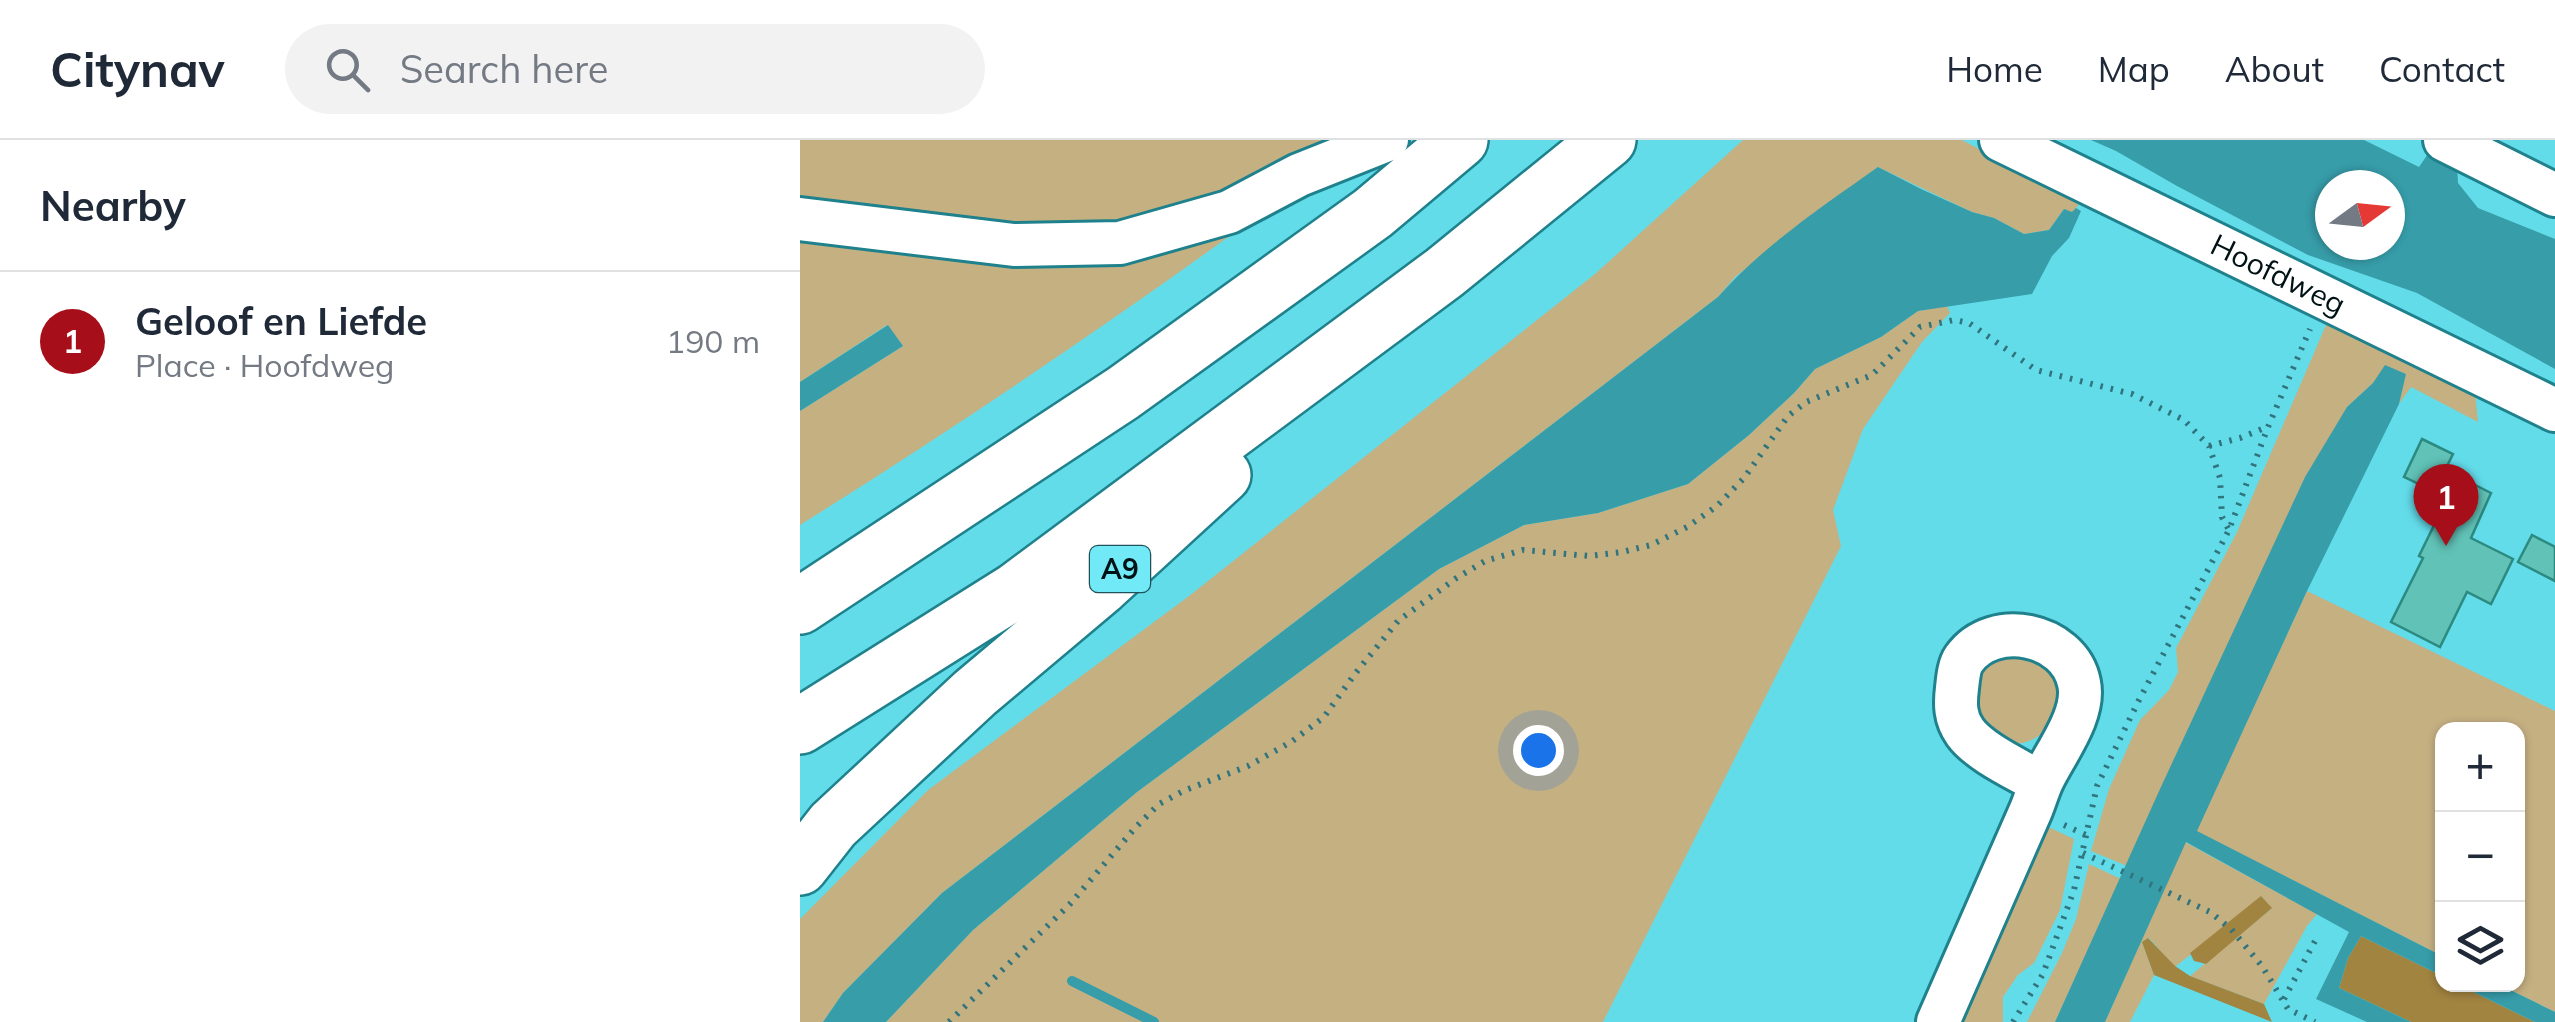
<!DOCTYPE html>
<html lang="en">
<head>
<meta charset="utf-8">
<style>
	body { margin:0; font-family:Mulish,sans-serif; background:#f2f2f3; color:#1f2937 }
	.controls { position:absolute; right:30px; bottom:30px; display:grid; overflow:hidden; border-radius:20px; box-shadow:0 2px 8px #0004 }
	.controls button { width:90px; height:90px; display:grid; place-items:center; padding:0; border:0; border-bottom:2px solid #e0e1e3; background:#fff; color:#1f2937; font:50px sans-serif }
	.compass { position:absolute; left:1515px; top:30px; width:90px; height:90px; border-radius:50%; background:#fff; box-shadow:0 2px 8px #0004; rotate:75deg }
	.you { position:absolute; left:738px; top:610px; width:35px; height:35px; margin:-25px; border:8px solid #fff; border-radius:50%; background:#1a73e8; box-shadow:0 0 0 15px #1a73e833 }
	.badge { display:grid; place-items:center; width:65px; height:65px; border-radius:50%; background:#a60e1a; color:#fff; font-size:32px; font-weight:700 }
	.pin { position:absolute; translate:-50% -82px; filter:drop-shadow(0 2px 5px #0008) }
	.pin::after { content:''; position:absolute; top:52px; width:35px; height:30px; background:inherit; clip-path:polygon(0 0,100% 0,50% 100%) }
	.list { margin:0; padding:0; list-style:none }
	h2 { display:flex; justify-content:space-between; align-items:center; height:130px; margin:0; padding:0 40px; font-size:42px }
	h2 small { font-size:32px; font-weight:400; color:#747a83 }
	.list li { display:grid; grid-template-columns:65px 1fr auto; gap:30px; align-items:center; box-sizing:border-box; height:140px; padding:0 40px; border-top:2px solid #e0e1e3 }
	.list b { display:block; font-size:38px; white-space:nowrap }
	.list p { margin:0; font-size:32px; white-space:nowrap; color:#747a83 }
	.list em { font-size:32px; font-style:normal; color:#747a83 }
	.icon { flex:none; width:55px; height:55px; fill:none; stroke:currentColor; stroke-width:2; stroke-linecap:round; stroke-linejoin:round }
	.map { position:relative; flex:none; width:1755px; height:882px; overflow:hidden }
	header { display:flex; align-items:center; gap:60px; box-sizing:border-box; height:140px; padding:0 50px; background:#fff; border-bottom:2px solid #e0e1e3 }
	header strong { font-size:48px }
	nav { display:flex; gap:55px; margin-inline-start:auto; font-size:35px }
	.search { width:700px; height:90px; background:#f2f2f3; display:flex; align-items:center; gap:25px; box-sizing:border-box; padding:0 35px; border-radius:55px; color:#747a83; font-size:38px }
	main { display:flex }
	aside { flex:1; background:#fff }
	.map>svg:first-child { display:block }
	.green { fill:#c5b082 }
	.forest { fill:#a28441 }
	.water { fill:#379da9; fill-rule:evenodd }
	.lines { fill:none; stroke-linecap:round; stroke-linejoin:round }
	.stream { stroke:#379da9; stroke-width:10 }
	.building { fill:#61c2b7; stroke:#2c8a81; stroke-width:2.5 }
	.minor-casing { stroke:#1e818c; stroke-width:48 }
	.highway-casing { stroke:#1e818c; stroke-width:60 }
	.path { stroke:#30747d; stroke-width:6; stroke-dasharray:2.5 8; stroke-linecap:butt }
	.minor { stroke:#fff; stroke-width:42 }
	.highway { stroke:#fff; stroke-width:55 }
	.labels { text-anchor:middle; stroke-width:9; stroke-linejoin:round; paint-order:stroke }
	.shield { fill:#71e9f7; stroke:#225259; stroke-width:2.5 }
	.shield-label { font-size:28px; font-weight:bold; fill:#001215 }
	.street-label { font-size:30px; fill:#001215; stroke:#71e9f7 }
</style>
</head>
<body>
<header>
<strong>Citynav</strong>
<div class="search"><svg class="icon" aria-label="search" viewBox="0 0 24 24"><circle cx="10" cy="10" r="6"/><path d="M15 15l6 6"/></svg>Search here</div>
<nav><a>Home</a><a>Map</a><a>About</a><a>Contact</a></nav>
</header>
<main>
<aside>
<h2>Nearby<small></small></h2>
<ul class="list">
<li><span class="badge">1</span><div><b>Geloof en Liefde</b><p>Place · Hoofdweg</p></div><em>190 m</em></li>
</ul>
</aside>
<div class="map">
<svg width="1755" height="882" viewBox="0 0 1755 882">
	<rect width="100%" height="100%" fill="#63dcea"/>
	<g class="green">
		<path d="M0,0h544l-107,59 -114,29 -88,8 -235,-28z"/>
		<path d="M943,0h219l118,62 -7,11 -9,-4 -15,21 -25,4 -30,-16 -22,-6 -94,-45 -143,110 -17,20 -776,596 -99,100 -20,29h-23v-103l128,-129 261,-194 406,-322z"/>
		<path d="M449,82c-146,106 -296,207 -449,303v-114l103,-65 -16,-21 -87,57v-155z"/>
		<path d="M1147,166l3,7 -28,29 -59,87 -30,81 8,36 -238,476h-717l87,-92 164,-138 302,-223 85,-44 74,-12 90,-29 61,-49 45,-42 21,-24 66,-32 37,-26z"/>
		<path d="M1529,178l146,73 3,31 -67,-35 -12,17 6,-30 -19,-8 -13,17 -26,24 -220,459 -36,-15 18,-62 31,-69 29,-30 9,-18 -2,-24 61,-116z"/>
		<path d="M1507,451l248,120v301l-55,-27 18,-1v-254h-76v226l-246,-125z"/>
		<path d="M1210,513c11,3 29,5 37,13 33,29 -5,94 -47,74 -9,-4 -17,-15 -24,-21 -6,-42 -4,-47 34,-66z"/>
		<path d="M1244,685l30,14 -14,71 -26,53 -16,12 -15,22v25h-49z"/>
		<path d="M1385,702l132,72 -10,12 -43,78 -74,-28 81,-67 -9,-12 -87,70 -26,-29 -7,4 12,33 -24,47h-25z"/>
		<path d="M1289,724l32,15 -66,143h-28l35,-69 14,-34z"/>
	</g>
	<g class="forest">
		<path d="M1461,756l11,12 -66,56 -12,-3 -4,-8z"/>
		<path d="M1561,796l81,40v8l17,1 76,37h-124l-72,-34 9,-30z"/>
		<path d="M1348,798l27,28 15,10 74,28 8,18 -118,-47 -12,-33z"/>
	</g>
	<g class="water">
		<path d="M1291,0h273l55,27 11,-16 27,14 1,18 20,25 77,31v130l-138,-76 -109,-38 -131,-69 -61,-35zM1530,45h60v60h-60z"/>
		<path d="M1078,27l43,22 51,23 22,6 30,16 25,-4 15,-21 8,3 4,-4 5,3 -12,27 -17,18 -20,38 -114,17 -37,26 -66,32 -21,24 -45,42 -61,49 -90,29 -74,12 -85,44 -302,223 -164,138 -87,92h-63l20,-29 99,-100 776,-596c45,-51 105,-91 160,-130z"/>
		<path d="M88,185l15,21 -103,65v-29z"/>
		<path d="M1585,225l21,9 -7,30 -92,187 -110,240 245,125v20l-81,-40 -13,22 -9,30 72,34h-44l-51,-23 33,-67 -163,-90 -81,180h-50l105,-233 145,-312 42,-70 26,-24z"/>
		<path d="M1659,845h41l55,27v10h-20z"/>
	</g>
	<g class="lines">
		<path class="stream" d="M272,841l82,41"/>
	</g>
	<g class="building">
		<path d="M1622,299l31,15 -8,16 46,23 -20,45 42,21 -22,45 -24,-12 -27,55 -49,-25 32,-64 -4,-2 25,-51 -27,-12 4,-8 -17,-8z"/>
		<path d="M1732,395l23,12v34l-37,-19z"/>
	</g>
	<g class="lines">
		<g class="minor-casing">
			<g id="minor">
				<path id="s1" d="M1201,0l554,270"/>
				<path d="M1645,0l110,55"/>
				<path d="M0,79l214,26 106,-2 109,-31 70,-37 88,-35"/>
				<path d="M1138,882l93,-212c4,-10 7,-20 11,-29 13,-28 44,-66 37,-98 -10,-50 -86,-65 -115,-24 -5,7 -6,20 -7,29 -2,16 -2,30 8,44 14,20 54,38 76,51"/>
			</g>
		</g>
		<g class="highway-casing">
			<g id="highway">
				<path d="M0,466l323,-213 250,-180 87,-73"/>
				<path d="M0,586l215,-135 429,-318 164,-133"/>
				<path d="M0,727l33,-42 142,-132 126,-106 122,-112"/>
			</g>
		</g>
		<g class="path">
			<path d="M1409,306l31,-8 27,-11"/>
			<path d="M1264,685l22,10"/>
			<path d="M1283,713l127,59 21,17 31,37 26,43 27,13"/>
			<path d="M1484,859l31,-58"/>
			<path d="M149,882l122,-119 64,-75 24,-24 24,-13 65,-25 43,-24 33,-25 30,-42 44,-54 57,-42 30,-18 38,-11 66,6 33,-4 29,-7 36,-18 30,-21 27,-28 44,-62 18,-14 66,-27 48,-48 34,-7 15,3 67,47 96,24 52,26 25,26 11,32 2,39 7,13"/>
			<path d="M1213,882l30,-48 31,-84 23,-104 41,-84 91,-172 39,-103 42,-98"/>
		</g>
		<use href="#minor" class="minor"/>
		<use href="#highway" class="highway"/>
	</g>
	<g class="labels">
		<rect class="shield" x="290" y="406" width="60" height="46" rx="8"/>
		<g class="shield-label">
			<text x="320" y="439">A9</text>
		</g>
		<g class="street-label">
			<text dy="10" stroke="none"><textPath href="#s1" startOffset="308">Hoofdweg</textPath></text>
		</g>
	</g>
</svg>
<div class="controls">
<button>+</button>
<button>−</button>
<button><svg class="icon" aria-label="layers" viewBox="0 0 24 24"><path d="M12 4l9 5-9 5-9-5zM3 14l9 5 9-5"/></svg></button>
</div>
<svg class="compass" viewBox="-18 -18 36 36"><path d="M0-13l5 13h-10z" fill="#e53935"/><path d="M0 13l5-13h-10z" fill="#747a83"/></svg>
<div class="you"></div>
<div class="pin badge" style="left:1646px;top:406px">1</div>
</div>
</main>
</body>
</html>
